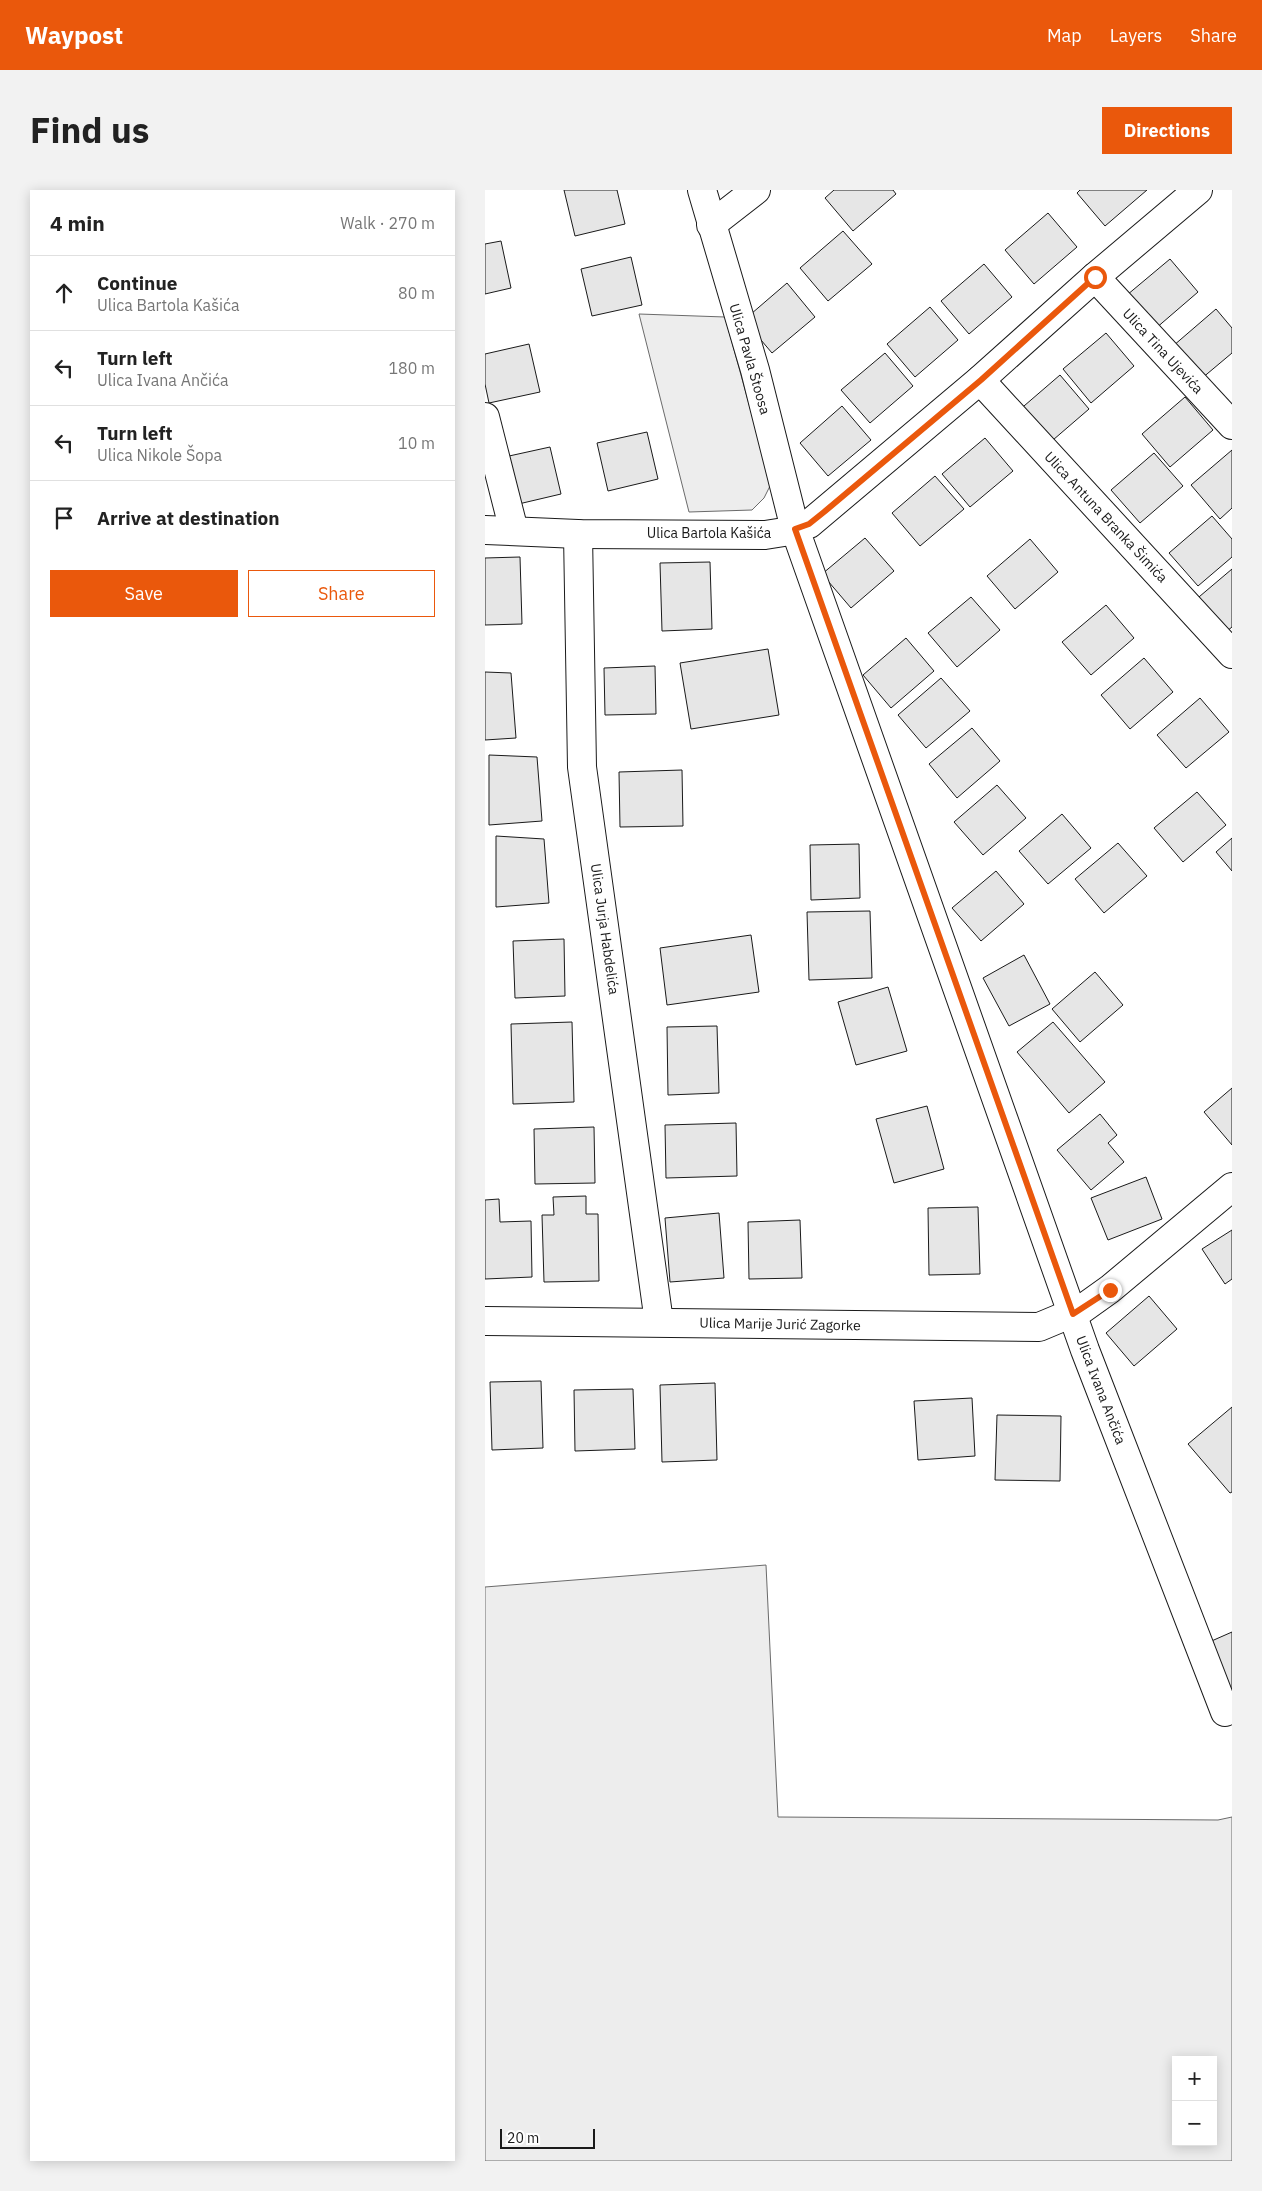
<!DOCTYPE html>
<html lang="en">
<head>
<meta charset="utf-8">
<style>
	body { margin:0; font-family:"IBM Plex Sans",sans-serif; background:#f2f2f2; color:#222 }
	.controls { position:absolute; right:15px; bottom:15px; display:grid; overflow:hidden; border-radius:0px; box-shadow:0 2px 12px #0003 }
	.controls button { width:45px; height:45px; display:grid; place-items:center; padding:0; border:0; border-bottom:1px solid #e0e0e0; background:#fff; color:#222; font:25px sans-serif }
	.scale { position:absolute; left:15px; bottom:12px; width:95px; box-sizing:border-box; padding-left:5px; border:2px solid #1a1a1a; border-top:0; font-size:14px; line-height:18px; white-space:nowrap; color:#1a1a1a; -webkit-text-stroke:4px #fff; paint-order:stroke }
	.stop { position:absolute; width:15px; height:15px; margin:-11px; border:4px solid #ea580c; border-radius:50%; background:#fff }
	.stop.end { background:#ea580c; border-color:#fff; box-shadow:0 1px 5px #0008 }
	.list { margin:0; padding:0; list-style:none }
	h2 { display:flex; justify-content:space-between; align-items:center; height:65px; margin:0; padding:0 20px; font-size:21px }
	h2 small { font-size:16px; font-weight:400; color:#767676 }
	.list li { display:grid; grid-template-columns:32px 1fr auto; gap:15px; align-items:center; box-sizing:border-box; height:75px; padding:0 20px; border-top:1px solid #e0e0e0 }
	.list b { display:block; font-size:19px; white-space:nowrap }
	.list p { margin:0; font-size:16px; white-space:nowrap; color:#767676 }
	.list em { font-size:16px; font-style:normal; color:#767676 }
	.actions { display:flex; gap:10px; padding:15px 20px }
	.actions a { flex:1; padding:11px 0; border:1px solid #ea580c; border-radius:0px; text-align:center; font-size:18px; color:#ea580c }
	.actions .main { background:#ea580c; color:#fff }
	.icon { flex:none; width:28px; height:28px; fill:none; stroke:currentColor; stroke-width:2; stroke-linecap:round; stroke-linejoin:round }
	.map { position:relative; flex:none; width:747px; height:1971px; overflow:hidden; border-radius:0px }
	header { display:flex; align-items:center; gap:30px; box-sizing:border-box; height:70px; padding:0 25px; background:#ea580c; color:#fff }
	header strong { font-size:24px }
	nav { display:flex; gap:28px; margin-inline-start:auto; font-size:18px }
	.intro { display:flex; align-items:center; justify-content:space-between; box-sizing:border-box; height:120px; padding:0 30px }
	h1 { margin:0; font-size:35px }
	.button { padding:12px 22px; border-radius:0px; background:#ea580c; color:#fff; font-size:18px; font-weight:700 }
	main { display:flex; gap:30px; padding:0 30px }
	aside { flex:1; background:#fff; border-radius:0px; box-shadow:0 2px 12px #0003 }
	.map>svg:first-child { display:block }
	.built { fill:#ededed; stroke:#6a6a6a; fill-rule:evenodd }
	.building { fill:#e6e6e6; stroke:#1a1a1a }
	.lines { fill:none; stroke-linecap:round; stroke-linejoin:round }
	.minor-casing { stroke:#1a1a1a; stroke-width:30 }
	.minor { stroke:#fff; stroke-width:28 }
	.route { stroke:#ea580c; stroke-width:6 }
	.labels { text-anchor:middle; stroke-width:4; stroke-linejoin:round; paint-order:stroke }
	.street-label { font-size:14px; fill:#1a1a1a; stroke:#fff }
</style>
</head>
<body>
<header>
<strong>Waypost</strong>
<nav><a>Map</a><a>Layers</a><a>Share</a></nav>
</header>
<div class="intro"><h1>Find us</h1><a class="button">Directions</a></div>
<main>
<aside>
<h2>4 min<small>Walk · 270 m</small></h2>
<ul class="list">
<li><svg class="icon" aria-label="ahead" viewBox="0 0 24 24"><path d="M12 20V5M6 11l6-6 6 6"/></svg><div><b>Continue</b><p>Ulica Bartola Kašića</p></div><em>80 m</em></li>
<li><svg class="icon" aria-label="left" viewBox="0 0 24 24"><path d="M17 20v-9H6M10 6l-5 5 5 5"/></svg><div><b>Turn left</b><p>Ulica Ivana Ančića</p></div><em>180 m</em></li>
<li><svg class="icon" aria-label="left" viewBox="0 0 24 24"><path d="M17 20v-9H6M10 6l-5 5 5 5"/></svg><div><b>Turn left</b><p>Ulica Nikole Šopa</p></div><em>10 m</em></li>
<li><svg class="icon" aria-label="arrive" viewBox="0 0 24 24"><path d="M6 21V4h12l-3 4 3 4H6"/></svg><div><b>Arrive at destination</b></div></li>
</ul>
<div class="actions"><a class="main">Save</a><a>Share</a></div>
</aside>
<div class="map">
<svg width="747" height="1971" viewBox="0 0 747 1971">
	<rect width="100%" height="100%" fill="#fff"/>
	<g class="built">
		<path d="M154,124l86,3 46,167 -7,14 -12,12 -63,2z"/>
		<path d="M281,1375l12,252 440,3 14,-3v344h-747v-574zM691,1870h37v82h-37z"/>
	</g>
	<g class="building">
		<path d="M79,0h53l8,34 -50,12z"/>
		<path d="M349,0h59l3,4 -43,37 -28,-33z"/>
		<path d="M595,0h67l-42,36 -28,-33z"/>
		<path d="M563,23l29,34 -43,37 -29,-34z"/>
		<path d="M358,41l29,33 -44,37 -28,-33z"/>
		<path d="M16,51l10,47 -26,6v-50z"/>
		<path d="M146,67l11,48 -50,11 -11,-47z"/>
		<path d="M685,69l28,33 -43,37 -28,-34z"/>
		<path d="M499,74l28,33 -43,37 -28,-33z"/>
		<path d="M302,93l28,34 -43,36 -28,-33z"/>
		<path d="M445,117l28,33 -43,37 -28,-33z"/>
		<path d="M731,119l16,19v25l-31,26 -28,-33z"/>
		<path d="M621,143l28,33 -43,37 -28,-34z"/>
		<path d="M44,154l11,48 -51,11 -4,-19v-30z"/>
		<path d="M400,163l28,33 -43,37 -29,-33z"/>
		<path d="M575,185l29,34 -43,37 -29,-34z"/>
		<path d="M700,207l28,33 -43,37 -28,-33z"/>
		<path d="M357,216l29,34 -43,36 -28,-33z"/>
		<path d="M162,242l11,47 -50,12 -11,-48z"/>
		<path d="M500,248l28,33 -43,36 -28,-33z"/>
		<path d="M65,257l11,47 -51,12 -10,-48z"/>
		<path d="M747,260v58l-12,11 -29,-34z"/>
		<path d="M669,263l29,33 -43,37 -29,-33z"/>
		<path d="M450,286l29,33 -44,37 -28,-33z"/>
		<path d="M727,326l20,23v18l-34,29 -29,-33z"/>
		<path d="M380,348l29,33 -43,37 -29,-34z"/>
		<path d="M545,349l28,33 -43,37 -28,-33z"/>
		<path d="M35,367l2,67 -37,1v-67z"/>
		<path d="M225,372l2,67 -50,2 -2,-68z"/>
		<path d="M747,379v58l-10,8 -29,-33z"/>
		<path d="M486,407l29,33 -43,37 -29,-34z"/>
		<path d="M621,415l28,33 -43,37 -29,-33z"/>
		<path d="M421,448l28,33 -43,37 -28,-33z"/>
		<path d="M283,459l11,66 -88,14 -11,-66z"/>
		<path d="M659,468l29,34 -43,37 -29,-34z"/>
		<path d="M170,476l1,48 -51,1 -1,-47z"/>
		<path d="M0,482l26,1 5,65 -31,2z"/>
		<path d="M456,488l29,33 -44,37 -28,-33z"/>
		<path d="M715,508l29,34 -43,36 -29,-33z"/>
		<path d="M487,538l28,33 -43,37 -28,-34z"/>
		<path d="M4,565l48,2 5,64 -53,4z"/>
		<path d="M197,580l1,56 -63,1 -1,-55z"/>
		<path d="M512,595l29,33 -43,37 -29,-33z"/>
		<path d="M712,602l29,33 -43,37 -29,-34z"/>
		<path d="M577,624l29,34 -43,36 -29,-33z"/>
		<path d="M11,646l48,3 5,64 -53,4z"/>
		<path d="M747,648v33l-16,-19z"/>
		<path d="M633,653l29,33 -43,37 -29,-34z"/>
		<path d="M374,654l1,54 -49,2 -1,-55z"/>
		<path d="M511,681l28,33 -43,37 -29,-33z"/>
		<path d="M385,721l2,67 -63,2 -2,-68z"/>
		<path d="M266,745l8,57 -92,13 -7,-57z"/>
		<path d="M79,749l1,57 -50,2 -2,-57z"/>
		<path d="M539,765l26,49 -41,22 -26,-48z"/>
		<path d="M610,782l28,33 -43,37 -28,-33z"/>
		<path d="M403,797l19,64 -51,14 -18,-63z"/>
		<path d="M87,832l2,80 -61,2 -2,-80z"/>
		<path d="M568,832l52,60 -36,31 -52,-61z"/>
		<path d="M232,836l2,67 -51,2 -1,-68z"/>
		<path d="M747,898v57l-28,-33z"/>
		<path d="M442,916l17,63 -50,14 -18,-64z"/>
		<path d="M615,924l17,21 -9,8 16,19 -33,28 -34,-40z"/>
		<path d="M251,933l1,53 -71,2 -1,-53z"/>
		<path d="M109,937l1,56 -60,1 -1,-55z"/>
		<path d="M661,987l16,42 -54,21 -17,-42z"/>
		<path d="M101,1006v18h12l1,67 -55,1 -2,-67h12l-1,-18z"/>
		<path d="M14,1009l1,23 31,-1 1,56 -47,2v-79z"/>
		<path d="M493,1017l2,67 -51,1 -1,-67z"/>
		<path d="M234,1023l5,65 -54,4 -5,-64z"/>
		<path d="M315,1030l2,58 -53,1 -1,-57z"/>
		<path d="M747,1040v49l-7,5 -23,-35z"/>
		<path d="M664,1106l28,33 -43,37 -28,-33z"/>
		<path d="M56,1191l2,67 -51,2 -2,-68z"/>
		<path d="M230,1193l2,77 -55,2 -2,-77z"/>
		<path d="M148,1199l2,60 -60,2 -1,-61z"/>
		<path d="M487,1208l3,58 -57,4 -4,-59z"/>
		<path d="M747,1217v85l-2,1 -42,-49z"/>
		<path d="M512,1225l64,1 -1,65 -65,-1z"/>
		<path d="M747,1442v61l-25,-50z"/>
	</g>
	<g class="lines">
		<g class="minor-casing">
			<g id="minor">
				<path d="M217,0l53,180 40,159 290,821 140,362"/>
				<path d="M226,35l45,-35"/>
				<path d="M610,87l137,148"/>
				<path d="M495,190l252,274"/>
				<path d="M0,227l29,114"/>
				<path d="M0,340l93,4 187,1 19,-3 25,-8 171,-144 115,-103 103,-87"/>
				<path d="M93,344l4,233 77,555"/>
				<path d="M0,1131l554,6 43,-18 28,-20 122,-102"/>
			</g>
		</g>
		<use href="#minor" class="minor"/>
	</g>
	<g class="lines">
		<path class="route" d="M610,87l-114,103 -157,132 -15,12 -14,5 278,785 37,-24"/>
	</g>
	<g class="labels">
		<g class="street-label">
			<text transform="translate(678 161) rotate(47)" y="5">Ulica Tina Ujevića</text>
			<text transform="translate(265 169) rotate(74)" y="5">Ulica Pavla Štoosa</text>
			<text transform="translate(621 327) rotate(47)" y="5">Ulica Antuna Branka Šimića</text>
			<text x="224" y="348">Ulica Bartola Kašića</text>
			<text transform="translate(120 739) rotate(82)" y="5">Ulica Jurja Habdelića</text>
			<text transform="translate(295 1134) rotate(1)" y="5">Ulica Marije Jurić Zagorke</text>
			<text transform="translate(616 1200) rotate(69)" y="5">Ulica Ivana Ančića</text>
		</g>
	</g>
</svg>
<div class="controls">
<button>+</button>
<button>−</button>
</div>
<div class="scale">20 m</div>
<div class="stop" style="left:610px;top:87px"></div>
<div class="stop end" style="left:625px;top:1100px"></div>
</div>
</main>
</body>
</html>
